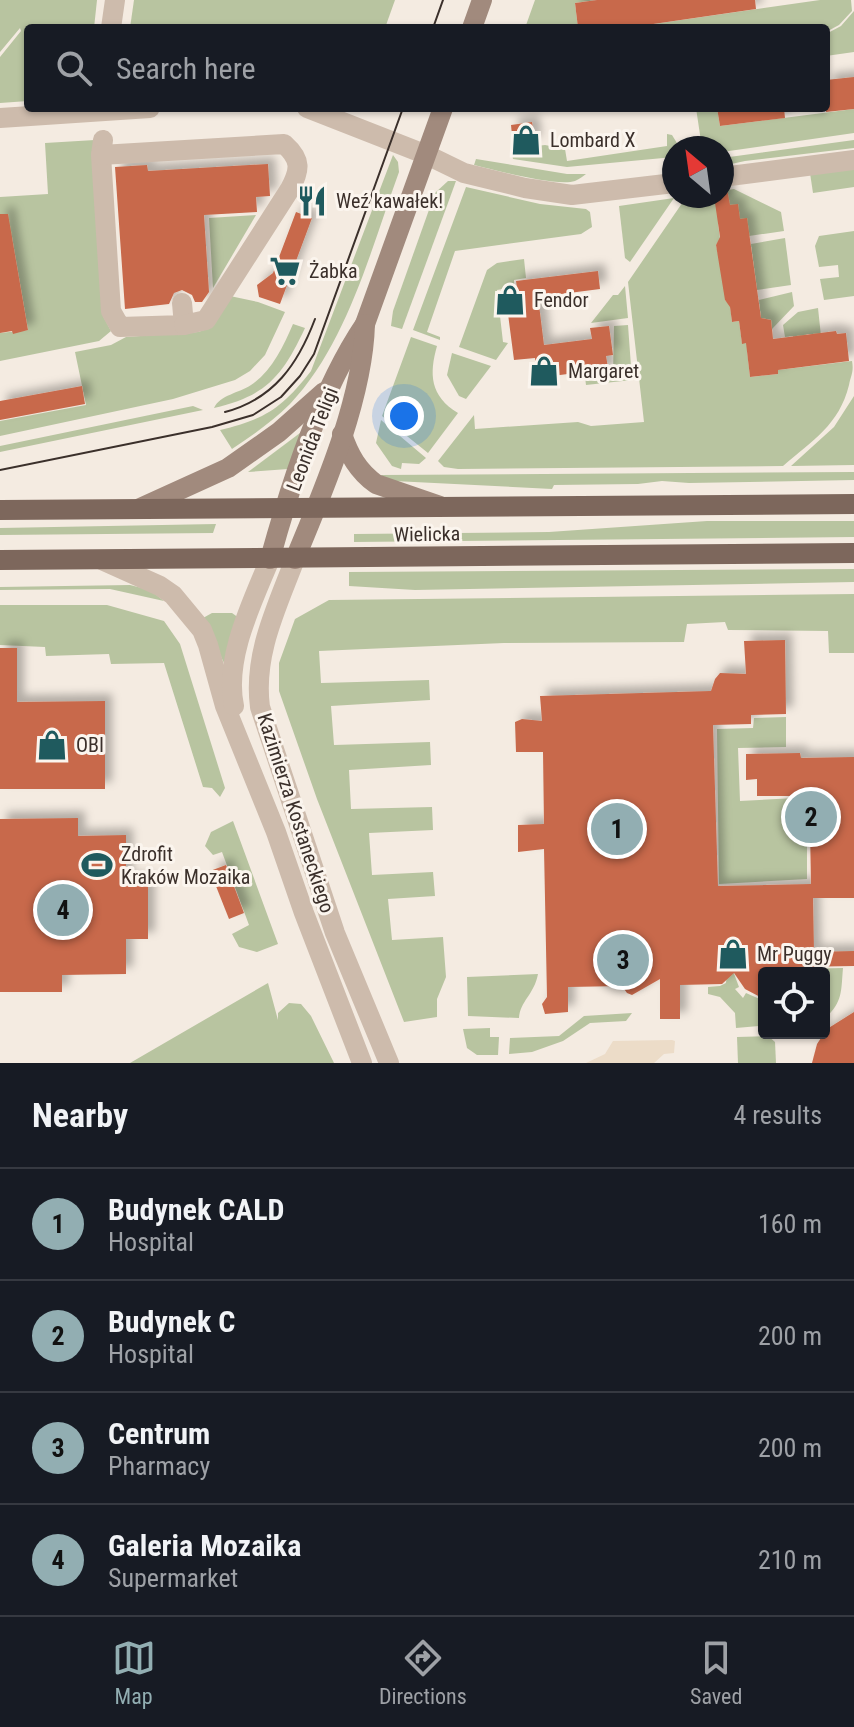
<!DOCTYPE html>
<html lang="en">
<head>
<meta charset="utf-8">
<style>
	body { margin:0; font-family:"Roboto Condensed",sans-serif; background:#242831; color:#f1f3f6 }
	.controls { position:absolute; right:24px; bottom:24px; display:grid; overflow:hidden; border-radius:8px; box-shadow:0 2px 6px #0004 }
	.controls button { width:72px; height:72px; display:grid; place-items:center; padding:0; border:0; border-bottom:2px solid #363941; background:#171b24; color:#f1f3f6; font:40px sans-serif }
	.compass { position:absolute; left:662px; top:136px; width:72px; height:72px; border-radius:50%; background:#171b24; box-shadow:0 2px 6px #0004; rotate:331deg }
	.you { position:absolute; left:404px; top:416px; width:28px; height:28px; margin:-20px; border:6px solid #fff; border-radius:50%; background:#1a73e8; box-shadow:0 0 0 12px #1a73e833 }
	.badge { display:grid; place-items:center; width:52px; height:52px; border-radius:50%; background:#92aeb2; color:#111; font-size:26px; font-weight:700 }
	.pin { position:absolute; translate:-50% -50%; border:4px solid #fff; box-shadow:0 2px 8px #0006 }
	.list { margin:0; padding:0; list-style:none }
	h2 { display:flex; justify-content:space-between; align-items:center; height:104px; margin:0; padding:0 32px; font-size:34px }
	h2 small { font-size:26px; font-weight:400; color:#9ea1a6 }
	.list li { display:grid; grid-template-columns:52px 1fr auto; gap:24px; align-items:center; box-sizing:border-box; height:112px; padding:0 32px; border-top:2px solid #363941 }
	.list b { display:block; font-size:30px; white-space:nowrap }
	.list p { margin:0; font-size:26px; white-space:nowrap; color:#9ea1a6 }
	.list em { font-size:26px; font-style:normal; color:#9ea1a6 }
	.icon { flex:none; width:44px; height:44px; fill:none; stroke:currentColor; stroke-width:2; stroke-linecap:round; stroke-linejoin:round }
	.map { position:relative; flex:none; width:854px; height:1063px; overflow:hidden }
	.search { position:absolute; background:#171b24; box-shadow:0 2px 6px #0004; left:24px; right:24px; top:24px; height:88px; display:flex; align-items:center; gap:20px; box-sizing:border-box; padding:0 28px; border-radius:8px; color:#9ea1a6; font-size:30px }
	.sheet { height:552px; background:#171b24 }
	nav { display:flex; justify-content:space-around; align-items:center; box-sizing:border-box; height:112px; border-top:2px solid #363941; background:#171b24; font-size:22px; color:#9ea1a6 }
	nav a { display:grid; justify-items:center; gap:4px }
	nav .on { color:#92aeb2 }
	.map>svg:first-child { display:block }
	.green { fill:#b8c4a0 }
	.plaza { fill:#ecdcc8 }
	.building { fill:#c8694b; filter:url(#shadow) }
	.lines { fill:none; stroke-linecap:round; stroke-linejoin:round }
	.street { stroke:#cdbbac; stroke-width:20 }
	.secondary { stroke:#a18a7d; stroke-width:20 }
	.primary { stroke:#7d675c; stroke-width:20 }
	.tram { stroke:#3b302b; stroke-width:2 }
	.labels { text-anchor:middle; stroke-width:6; stroke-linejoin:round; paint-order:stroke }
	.poi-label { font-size:20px; fill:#3b302b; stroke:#fbf5ee; text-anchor:start }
	.street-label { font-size:20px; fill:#3b302b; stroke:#fbf5ee }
</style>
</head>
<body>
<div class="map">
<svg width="854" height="1063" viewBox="0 0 854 1063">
	<defs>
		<filter id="shadow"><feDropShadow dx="7" dy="-7" stdDeviation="4" flood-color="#0004"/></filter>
	</defs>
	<rect width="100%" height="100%" fill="#f4ebe1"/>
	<g class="green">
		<path d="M0,0h97l-3,28h-66v73l-28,2v-46l21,-26 -1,-3 -20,24z"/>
		<path d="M134,0h261l-10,28h-255z"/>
		<path d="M535,0h61l-21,3 3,25h-53z"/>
		<path d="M820,0h31l1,11 -13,14 -13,7v-4h-200z"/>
		<path d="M854,11v41l-28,4v-22l15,-8z"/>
		<path d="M696,108h21l3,18 134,-17v24l-132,19v-4h-20z"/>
		<path d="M667,134l5,1 8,13h-6v9l-107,10 -54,-8 -2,-10 34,-4 20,4 2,12 100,-15z"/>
		<path d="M95,140l8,176 8,15 -12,10 -99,20v-28l28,-3 -16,-92 -12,2v-43l48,-3 -3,-51z"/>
		<path d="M854,140v8l-109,13 -23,5v-8z"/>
		<path d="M393,155l5,7 1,10c-28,77 -52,172 -109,232 -17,17 -37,31 -58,45l-12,-19c46,-11 62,-22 91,-59z"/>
		<path d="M476,159l91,15h19c-3,2 -6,5 -11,7 -18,6 -80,-11 -101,-16z"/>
		<path d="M854,167v20l-41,6 -3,-20z"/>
		<path d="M448,181h8l-54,148 -11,-3 2,-15 42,-118z"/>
		<path d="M466,187l74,17 46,5 4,3 2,15 -11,7 -126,17 -28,81 13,5v3l-27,-10z"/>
		<path d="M734,189l47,23 3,19 -35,5 -31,-13 2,16 -4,6 11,49 -2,6 5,5 2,17 7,-1 3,22 13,-1 -8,8 3,27 28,-3v-4l74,-9c2,11 -1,14 -3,24 -10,40 -36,55 -66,81l-325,3 -14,-2 -6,-6 36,-46 1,14 103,-7 13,4 53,-4 -16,-140 59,-86h35v-5z"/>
		<path d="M674,198l-44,64 -5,-4 -6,-52z"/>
		<path d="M256,215l-43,73 -4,-70z"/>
		<path d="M854,231v65l-30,4 -4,-21 19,-2 -1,-12 -19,2 -4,-21 4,-10z"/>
		<path d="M785,238l6,47 -34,5 -6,-46z"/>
		<path d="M524,259l2,19 -12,2v7l-17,3 6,52 5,1 -12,17 -37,-13 28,-77 10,-7z"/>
		<path d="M625,286l3,32 -37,5 22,-28h5z"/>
		<path d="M792,292l2,14 -22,23 -1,-9 -10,-2 -2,-18z"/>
		<path d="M230,296l28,6 27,10 -20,43 -15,16 -15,9 -62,19 -173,37v-15l86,-16 -11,-53 36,-7 15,-8 72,-5 6,-2z"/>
		<path d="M818,308l3,28 -13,-2 -15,6v-4l-8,1 -2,-12 15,-13z"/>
		<path d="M293,324l12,4c-22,47 -38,68 -91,80 6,-13 25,-15 37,-23 21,-14 32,-38 42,-61z"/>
		<path d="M628,325l4,55 -46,5 -1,-8 28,-2 1,-49z"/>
		<path d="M411,337l26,9c-8,28 -7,50 21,67l-30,40 -46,-37z"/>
		<path d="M452,353l39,13 -25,33 -7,-3 -12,-21z"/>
		<path d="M854,396v69l-63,1 43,-39z"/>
		<path d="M193,406l10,4 -203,42v-6z"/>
		<path d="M381,420l45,38 -7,6 -17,-1 -1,6 -9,-3 -16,-23z"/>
		<path d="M300,433l1,3 -13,33 -40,3z"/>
		<path d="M854,472v8l-165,3 -27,-2 -24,3 -84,1 -2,4 -158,-8 -14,-6z"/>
		<path d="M707,521h147v16l-500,5v-8l195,-2z"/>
		<path d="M216,524l-3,9 -213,2v-7z"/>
		<path d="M854,569v13l-439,8 -66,-4v-14z"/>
		<path d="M130,585l20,5 14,11 -54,-12 -110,1v-3z"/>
		<path d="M854,594v59h-25l-1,-22 -100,-1 -3,-8 -38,2 -3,18 -180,1 -185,8 2,32 108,-3 1,20 -99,6 3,39 96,-3 1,23 -82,5 2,39 81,-2 1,23 -64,3 3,42 61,-3 2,24 -47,3 4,41 51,-3 3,40 -9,22v18l-33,5 -87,-223 -38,-108v-28l16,-44 34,-19z"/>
		<path d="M0,605h107l57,16 16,23 45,144 -5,9 -8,-9 -9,-1 -39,-124 -53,1 -2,-10 -63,2 -1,-9 -45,-2z"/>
		<path d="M212,613h20l7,5 -15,45 -21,-45z"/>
		<path d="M786,717v30l-48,1 2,53 56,-3 1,33h10v48l-88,5 -2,-155 36,-1 1,-10z"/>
		<path d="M233,821l45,123 -21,8 -18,-5 -7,-13 17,-9 -27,-73 -9,3 -8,-9 6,-14z"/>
		<path d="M843,968c-2,23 0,35 -19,51v-46h-28v-4z"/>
		<path d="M727,971h6l6,16 -4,2 8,9 3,-5 16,7 -3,26 -23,2 -1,-15 -15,-16 -12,-3v-7l12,-1 6,-3z"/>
		<path d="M538,974c-4,21 -18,27 -19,44l-51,-2 -1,-39z"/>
		<path d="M268,983l10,37v-7l11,-10 12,1 10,12 23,47h-204z"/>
		<path d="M632,1013l-6,8 -36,2 -27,18 -31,11 -23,2 1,-16 49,-2 25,-20z"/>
		<path d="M490,1028v9h9l-1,18h-21l-10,-7 -4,-19z"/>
		<path d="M768,1036l7,6 1,21h-38l-1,-26z"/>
	</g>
	<path class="plaza" d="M672,1040l3,1 -1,12 -10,1 -10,9h-68l19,-9 8,-13z"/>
	<g class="building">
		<path d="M597,0h158l1,9 -130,19h-48l-3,-25z"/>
		<path d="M854,77v32l-28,3v-32z"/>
		<path d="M717,108h67l1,10 -65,8z"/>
		<path d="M532,122l3,21 -11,1 -12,-9 -1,-10z"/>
		<path d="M268,164l2,32 -14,1 1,15 -53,3 5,77 -7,10h-7l-3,-7 -10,-5 -8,3 -5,11 -44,5 -10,-142 32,-2 1,6z"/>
		<path d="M727,189l3,16 8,-1 2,15 7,-1 14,100 10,2 2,19 63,-8 1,3 9,-1 3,28 -71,9v4l-28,3 -4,-34 -4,1 -3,-23 -7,1 -2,-15 -5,-7 -9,-55 4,-8 -6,-41h8v-6z"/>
		<path d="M296,212l16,6 -32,86 -21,-7 -2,-12 16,-12z"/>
		<path d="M0,214h8l20,116 -15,4 -1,-3 -12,2z"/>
		<path d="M598,271l2,18 -62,8 6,48 48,-6 -2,-11 19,-2 4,29 -7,1 3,17 -25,3 -1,-4 -46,6 -2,-20 -21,2 -6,-46 -4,1 -4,-24 17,-3 -1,-7z"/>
		<path d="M82,386l3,18 -85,16v-19z"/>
		<path d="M785,640l1,74 -35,1v9l-38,1 5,161 93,-2 -1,-55 -10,1 -1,-34h-42v-17l-11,1v-26l54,-1 1,5 53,-1v141h-41l1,54 40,-1v15l-60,1v6h-30v26l-19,-10 -11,-16 -12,11 -42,1v34h-20v-40l-28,16 -5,-2 -5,-7 -54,1v25l-23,2 -3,-10 5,-7 -3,-148 -26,3v-27l26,-1 -1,-72h-27l-1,-30 7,-3 20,2 -2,-25 171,-5 4,-12 5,-6 26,1 -2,-33z"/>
		<path d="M0,648h17v54l88,-1v88h-105z"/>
		<path d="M78,818v18l48,-1v45h22v59h-22v35l-64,1v17h-62v-173z"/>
		<path d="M226,865l18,48 -15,6 -19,-48z"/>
		<path d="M854,1012v51h-42l5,-19 10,-15z"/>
	</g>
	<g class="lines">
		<g class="street">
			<path d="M111,28l4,-28"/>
			<path d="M307,108l120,47 37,18 61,15 47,7 102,-12"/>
			<path d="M0,118l150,-10"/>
			<path d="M103,140l-2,15 10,156 9,16 64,-2 -2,-22"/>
			<path d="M101,155l183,-11c18,16 16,26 6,45l-84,131 -22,5"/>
			<path d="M722,177l132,-17"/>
			<path d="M295,559c-18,48 -42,95 -35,148l75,226 54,130"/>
			<path d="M102,560l58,26 13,9 29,35 6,15 17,61 51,126 28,81 58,150"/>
			<path d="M234,706c-10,-48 18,-103 36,-147"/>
		</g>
		<g class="secondary">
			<path d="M472,28l10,-28"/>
			<path d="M342,434c7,21 16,37 34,50l64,22"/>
			<path d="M140,508l88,-40 51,-36 45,-40"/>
			<path d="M270,559c21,-76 51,-170 95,-235l78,-216"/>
			<path d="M295,559c29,-70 68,-160 70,-235"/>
		</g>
		<g class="primary">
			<path d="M0,510l854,-6"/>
			<path d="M0,560l854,-7"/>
		</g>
		<g class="tram">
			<path d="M433,28l10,-28"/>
			<path d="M225,412c49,-13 73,-48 90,-93"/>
			<path d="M0,470l212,-43 41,-12 28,-18 19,-21 14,-22 89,-246"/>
		</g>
	</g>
	<defs>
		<g id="shop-bare" transform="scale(2.4)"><path d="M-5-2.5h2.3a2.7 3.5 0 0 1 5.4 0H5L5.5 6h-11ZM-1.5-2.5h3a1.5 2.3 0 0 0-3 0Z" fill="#1f5a5e" stroke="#fbf5ee" stroke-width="2.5" paint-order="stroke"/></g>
		<g id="restaurant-bare" transform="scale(2.4)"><path d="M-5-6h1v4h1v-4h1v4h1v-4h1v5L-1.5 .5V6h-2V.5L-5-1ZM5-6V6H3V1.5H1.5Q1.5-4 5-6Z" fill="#1f5a5e" stroke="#fbf5ee" stroke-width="2.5" paint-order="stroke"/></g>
		<g id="supermarket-bare" transform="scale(2.4)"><path d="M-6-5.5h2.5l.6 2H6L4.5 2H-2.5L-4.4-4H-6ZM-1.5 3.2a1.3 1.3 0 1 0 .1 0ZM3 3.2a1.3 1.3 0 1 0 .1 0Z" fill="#1f5a5e" stroke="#fbf5ee" stroke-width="2.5" paint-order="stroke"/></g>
		<g id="stadium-bare" transform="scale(2.4)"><path d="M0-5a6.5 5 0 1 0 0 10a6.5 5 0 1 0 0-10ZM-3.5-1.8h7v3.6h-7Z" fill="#1f5a5e" stroke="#fbf5ee" stroke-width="2.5" paint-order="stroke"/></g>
	</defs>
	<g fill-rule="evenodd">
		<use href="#shop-bare" x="526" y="140"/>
		<use href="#restaurant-bare" x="312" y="201"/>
		<use href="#supermarket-bare" x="285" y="271"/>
		<use href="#shop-bare" x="510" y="300"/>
		<use href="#shop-bare" x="544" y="371"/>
		<use href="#shop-bare" x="52" y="745"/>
		<use href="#stadium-bare" x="97" y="865"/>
		<use href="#shop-bare" x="733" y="954"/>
	</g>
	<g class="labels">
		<g class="poi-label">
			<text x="550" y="147">Lombard X</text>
			<text x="336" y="208">Weź kawałek!</text>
			<text x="309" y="278">Żabka</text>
			<text x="534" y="307">Fendor</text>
			<text x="568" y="378">Margaret</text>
			<text x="76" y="752">OBI</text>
			<text x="121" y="861">Zdrofit<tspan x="121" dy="23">Kraków Mozaika</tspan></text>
			<text x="757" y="961">Mr Puggy</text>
		</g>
		<g class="street-label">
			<text transform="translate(312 439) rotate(-69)" y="7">Leonida Teligi</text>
			<text transform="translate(427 534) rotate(-1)" y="7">Wielicka</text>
			<text transform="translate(296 813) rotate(72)" y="7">Kazimierza Kostaneckiego</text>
		</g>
	</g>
</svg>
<div class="controls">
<button><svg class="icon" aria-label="locate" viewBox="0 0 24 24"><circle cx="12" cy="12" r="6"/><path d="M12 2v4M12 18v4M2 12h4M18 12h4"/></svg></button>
</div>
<svg class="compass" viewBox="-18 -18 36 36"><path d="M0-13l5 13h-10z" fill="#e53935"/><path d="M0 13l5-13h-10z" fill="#9ea1a6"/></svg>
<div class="you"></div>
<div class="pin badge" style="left:617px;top:829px">1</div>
<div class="pin badge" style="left:811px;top:817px">2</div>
<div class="pin badge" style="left:623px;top:960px">3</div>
<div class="pin badge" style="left:63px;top:910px">4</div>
<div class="search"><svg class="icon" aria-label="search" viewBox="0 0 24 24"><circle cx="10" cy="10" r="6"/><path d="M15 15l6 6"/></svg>Search here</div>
</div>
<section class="sheet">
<h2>Nearby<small>4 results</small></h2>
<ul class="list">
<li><span class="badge">1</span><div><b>Budynek CALD</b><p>Hospital</p></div><em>160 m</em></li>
<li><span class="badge">2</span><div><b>Budynek C</b><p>Hospital</p></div><em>200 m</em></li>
<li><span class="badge">3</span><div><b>Centrum</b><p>Pharmacy</p></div><em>200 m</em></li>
<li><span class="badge">4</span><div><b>Galeria Mozaika</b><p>Supermarket</p></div><em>210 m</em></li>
</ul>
</section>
<nav>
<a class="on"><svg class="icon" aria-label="map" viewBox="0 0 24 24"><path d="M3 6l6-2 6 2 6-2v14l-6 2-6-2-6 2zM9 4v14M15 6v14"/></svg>Map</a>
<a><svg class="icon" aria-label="directions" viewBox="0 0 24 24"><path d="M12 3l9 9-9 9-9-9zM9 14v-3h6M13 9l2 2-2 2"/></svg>Directions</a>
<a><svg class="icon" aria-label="saved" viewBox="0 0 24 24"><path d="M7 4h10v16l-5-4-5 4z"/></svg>Saved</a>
</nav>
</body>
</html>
